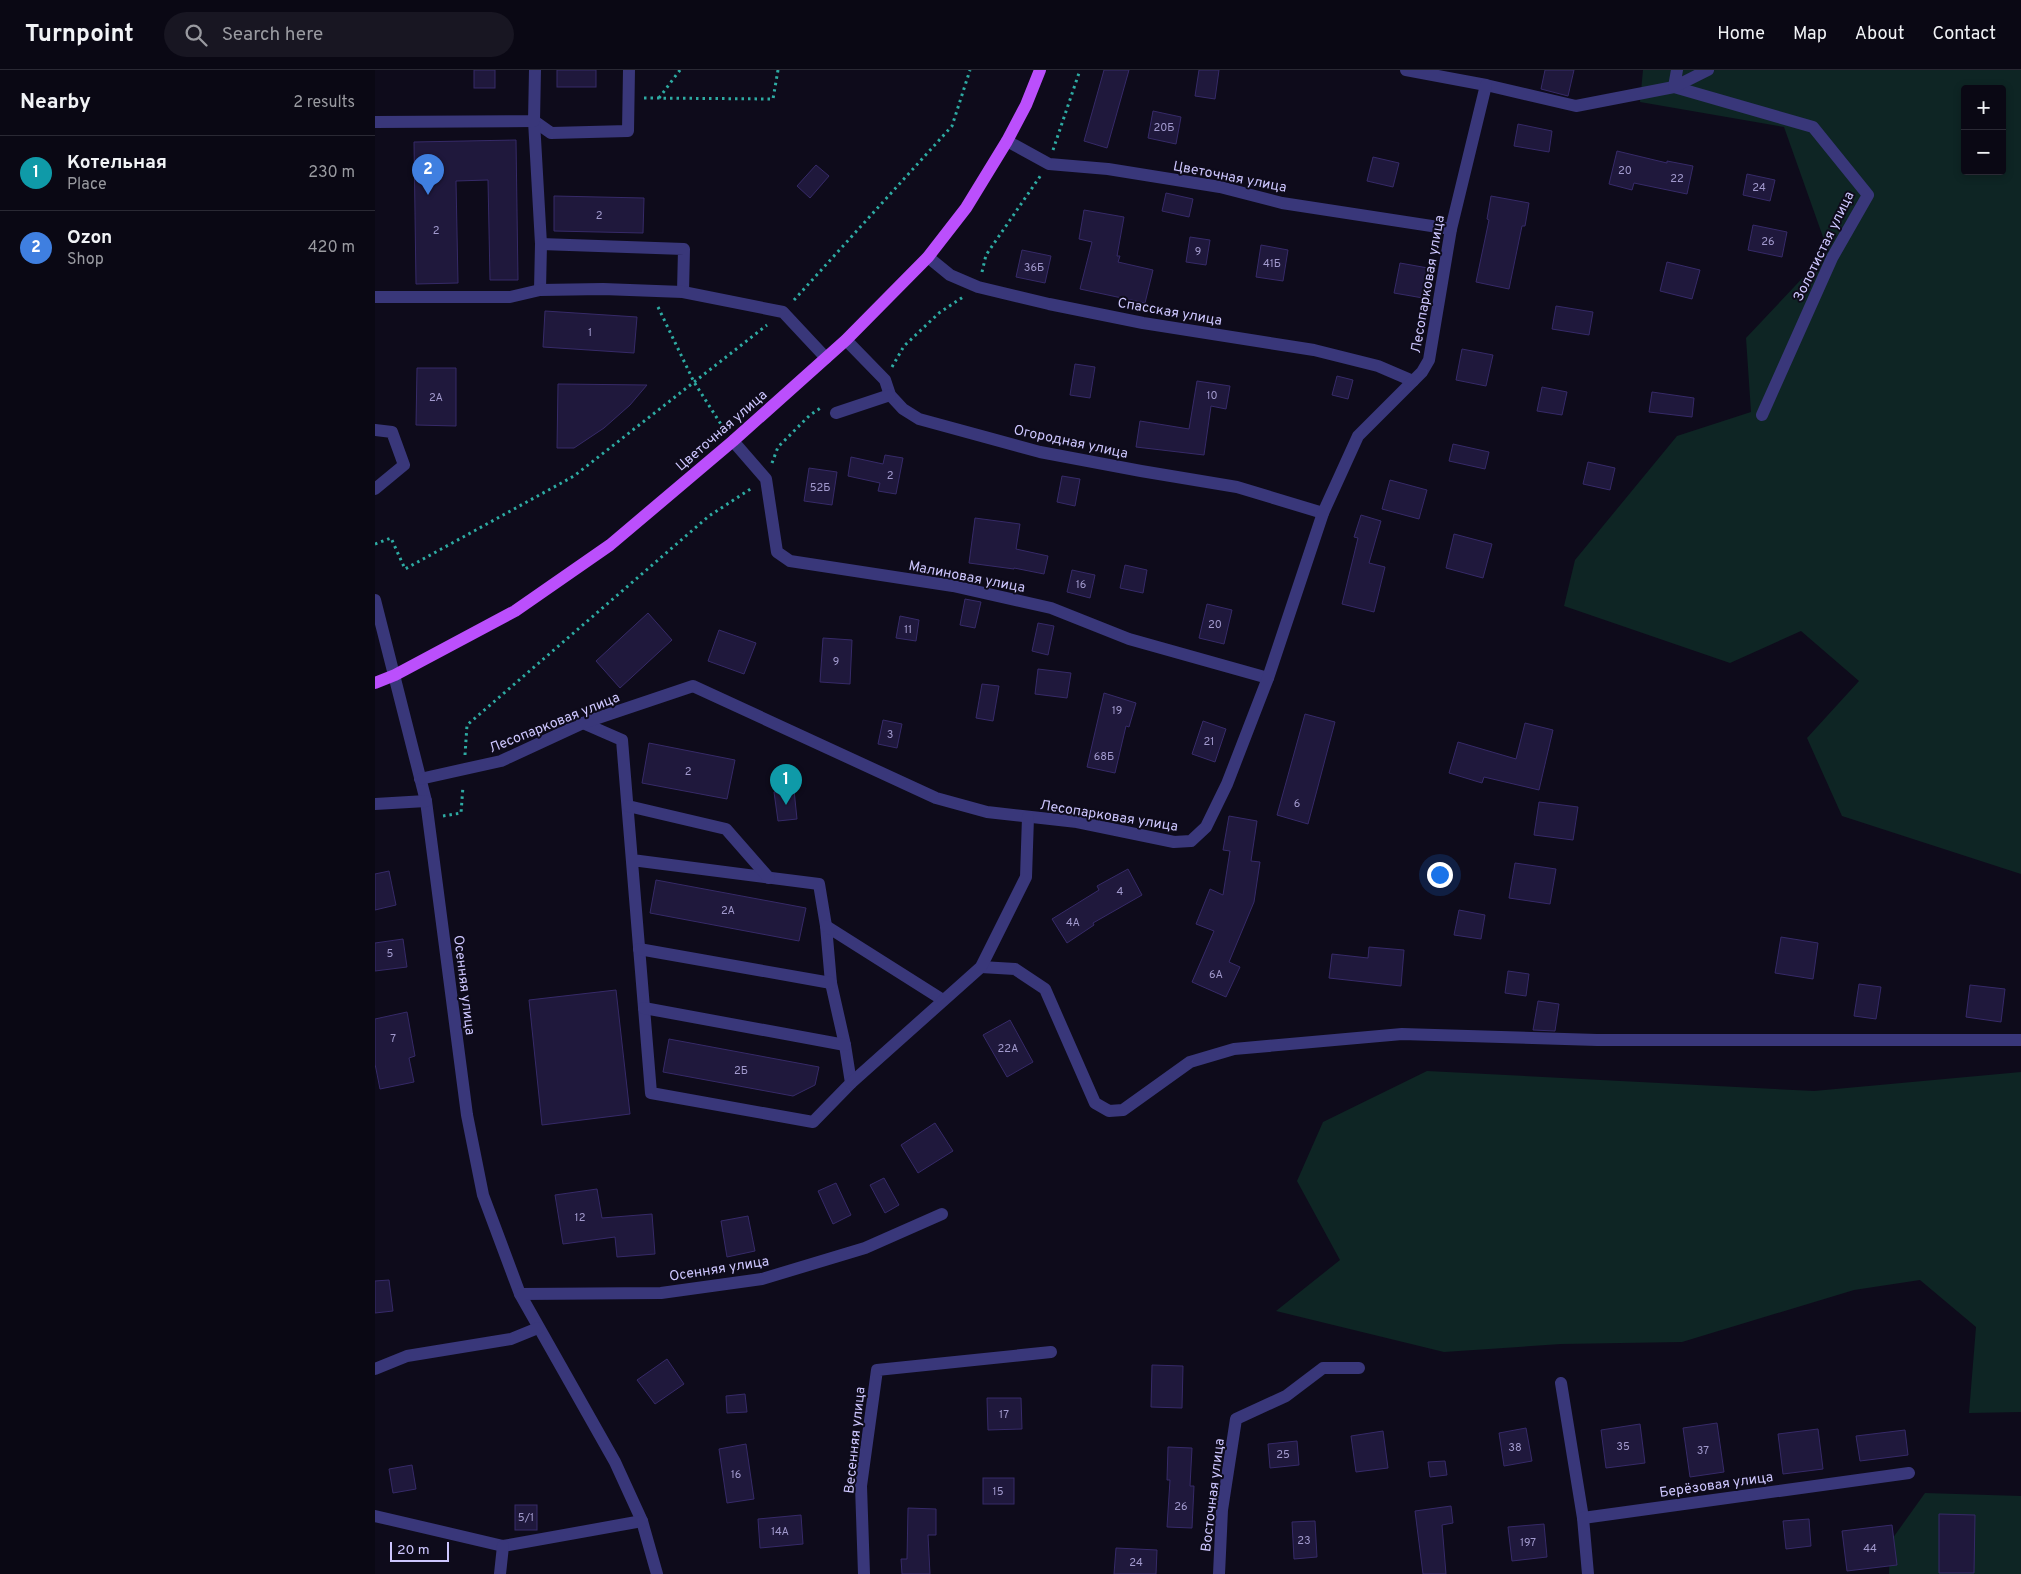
<!DOCTYPE html>
<html lang="en">
<head>
<meta charset="utf-8">
<style>
	body { margin:0; font-family:Overpass,sans-serif; background:#181622; color:#f1f3f6 }
	.controls { position:absolute; right:15px; top:15px; display:grid; overflow:hidden; border-radius:5px; box-shadow:0 2px 8px #0003 }
	.controls button { width:45px; height:45px; display:grid; place-items:center; padding:0; border:0; border-bottom:1px solid #2a2934; background:#0a0814; color:#f1f3f6; font:25px sans-serif }
	.scale { position:absolute; left:15px; bottom:12px; width:59px; box-sizing:border-box; padding-left:5px; border:2px solid #cdc6fe; border-top:0; font-size:14px; line-height:18px; white-space:nowrap; color:#cdc6fe; -webkit-text-stroke:4px #0e0b1b; paint-order:stroke }
	.you { position:absolute; left:1064px; top:804px; width:18px; height:18px; margin:-12px; border:4px solid #fff; border-radius:50%; background:#1a73e8; box-shadow:0 0 0 8px #1a73e833 }
	.badge { display:grid; place-items:center; width:32px; height:32px; border-radius:50%; background:#04d6ed; color:#fff; font-size:16px; font-weight:700 }
	.pin { position:absolute; translate:-50% -41px; filter:drop-shadow(0 1px 2px #0008) }
	.pin::after { content:''; position:absolute; top:26px; width:18px; height:15px; background:inherit; clip-path:polygon(0 0,100% 0,50% 100%) }
	.list { margin:0; padding:0; list-style:none }
	h2 { display:flex; justify-content:space-between; align-items:center; height:65px; margin:0; padding:0 20px; font-size:21px }
	h2 small { font-size:16px; font-weight:400; color:#999aa0 }
	.list li { display:grid; grid-template-columns:32px 1fr auto; gap:15px; align-items:center; box-sizing:border-box; height:75px; padding:0 20px; border-top:1px solid #2a2934 }
	.list b { display:block; font-size:19px; white-space:nowrap }
	.list p { margin:0; font-size:16px; white-space:nowrap; color:#999aa0 }
	.list em { font-size:16px; font-style:normal; color:#999aa0 }
	.icon { flex:none; width:28px; height:28px; fill:none; stroke:currentColor; stroke-width:2; stroke-linecap:round; stroke-linejoin:round }
	.map { position:relative; flex:none; width:1646px; height:1504px; overflow:hidden }
	header { display:flex; align-items:center; gap:30px; box-sizing:border-box; height:70px; padding:0 25px; background:#0a0814; border-bottom:1px solid #2a2934 }
	header strong { font-size:24px }
	nav { display:flex; gap:28px; margin-inline-start:auto; font-size:18px }
	.search { width:350px; height:45px; background:#181622; display:flex; align-items:center; gap:12px; box-sizing:border-box; padding:0 18px; border-radius:28px; color:#999aa0; font-size:19px }
	main { display:flex }
	aside { flex:1; background:#0a0814 }
	.map>svg:first-child { display:block }
	.green { fill:#0e2524; fill-rule:evenodd }
	.building { fill:#1f183c; stroke:#362a68 }
	.lines { fill:none; stroke-linecap:round; stroke-linejoin:round }
	.path { stroke:#2eaba3; stroke-width:3; stroke-dasharray:2.5 4; stroke-linecap:butt }
	.minor { stroke:#39377a; stroke-width:12 }
	.major { stroke:#bb4ffc; stroke-width:12 }
	.labels { text-anchor:middle; stroke-width:4; stroke-linejoin:round; paint-order:stroke }
	.number-label { font-size:11px; fill:#a29ace }
	.street-label { font-size:14px; fill:#cdc6fe; stroke:#0e0b1b }
</style>
</head>
<body>
<header>
<strong>Turnpoint</strong>
<div class="search"><svg class="icon" aria-label="search" viewBox="0 0 24 24"><circle cx="10" cy="10" r="6"/><path d="M15 15l6 6"/></svg>Search here</div>
<nav><a>Home</a><a>Map</a><a>About</a><a>Contact</a></nav>
</header>
<main>
<aside>
<h2>Nearby<small>2 results</small></h2>
<ul class="list">
<li><span class="badge" style="background:#0f9aa8">1</span><div><b>Котельная</b><p>Place</p></div><em>230 m</em></li>
<li><span class="badge" style="background:#3f7fe0">2</span><div><b>Ozon</b><p>Shop</p></div><em>420 m</em></li>
</ul>
</aside>
<div class="map">
<svg width="1646" height="1504" viewBox="0 0 1646 1504">
	<rect width="100%" height="100%" fill="#0e0b1b"/>
	<g class="green">
		<path d="M1268,0h378v804l-179,-58 -35,-78 52,-57 -58,-50 -71,32 -166,-57 11,-46 102,-124 74,-24 -5,-74 82,-87 -44,-124 -144,-25zM1590,19h37v82h-37z"/>
		<path d="M1052,1001l387,20 207,-19v340l-52,1 7,-86 -56,-47 -66,10 -172,52 -121,2 -117,8 -168,-41 64,-51 -43,-79 26,-59z"/>
		<path d="M1550,1423l96,3v78h-132l1,-32z"/>
	</g>
	<g class="building">
		<rect x="99" y="0" width="21" height="18"/>
		<rect x="182" y="0" width="39" height="17"/>
		<path d="M729,0h25l-22,78 -23,-7z"/>
		<path d="M824,0h20l-4,29 -20,-3z"/>
		<path d="M1170,0h29l-6,26 -27,-7z"/>
		<path d="M778,41l28,6 -5,27 -28,-6z"/>
		<path d="M1143,54l34,7 -3,21 -35,-6z"/>
		<path d="M141,70l2,140h-28l-2,-100 -32,1 2,102 -42,1 -2,-142z"/>
		<path d="M1242,81l50,12v-2l26,5 -6,28 -53,-11 -2,7 -23,-6z"/>
		<path d="M998,87l26,6 -6,24 -26,-6z"/>
		<path d="M441,95l13,11 -19,22 -13,-12z"/>
		<path d="M1372,104l28,6 -5,21 -27,-6z"/>
		<path d="M791,123l27,6 -4,18 -27,-6z"/>
		<path d="M179,126l90,2 -1,35 -89,-2z"/>
		<path d="M1116,126l38,7 -4,23h-3l-13,63 -33,-7 13,-62 -2,-1z"/>
		<path d="M709,140l40,7 -7,39h3l-2,6 35,8 -8,33 -65,-14 12,-47 -13,-3z"/>
		<path d="M1378,155l34,7 -5,25 -34,-7z"/>
		<path d="M815,167l20,3 -4,25 -20,-3z"/>
		<path d="M886,175l27,5 -5,31 -27,-4z"/>
		<path d="M647,180l29,6 -6,27 -29,-6z"/>
		<path d="M1292,192l33,8 -8,29 -32,-8z"/>
		<path d="M1025,193l28,5 -5,30 -29,-5z"/>
		<path d="M1181,236l37,6 -4,23 -37,-6z"/>
		<path d="M170,241l92,6 -3,36 -91,-6z"/>
		<path d="M1087,279l31,6 -7,31 -30,-6z"/>
		<path d="M700,294l20,3 -5,31 -20,-3z"/>
		<path d="M42,298h39v58l-40,-1z"/>
		<path d="M962,306l16,4 -5,19 -16,-4z"/>
		<path d="M822,311l33,5 -4,23 -15,-3 -7,49 -68,-8 4,-26 49,8z"/>
		<path d="M183,314l89,1 -17,20 -26,23 -30,20h-17z"/>
		<path d="M1167,317l25,5 -5,23 -25,-4z"/>
		<path d="M1277,322l42,6 -2,19 -43,-5z"/>
		<path d="M1078,374l36,8 -4,17 -36,-8z"/>
		<path d="M510,385l18,3 -7,36 -18,-3 2,-8 -32,-7 3,-19 32,7z"/>
		<path d="M1213,392l27,6 -5,22 -27,-6z"/>
		<path d="M434,398l28,4 -5,33 -28,-4z"/>
		<path d="M687,406l18,3 -5,27 -18,-4z"/>
		<path d="M1015,410l37,10 -8,29 -37,-10z"/>
		<path d="M986,445l20,6 -12,42 16,4 -11,45 -32,-8 16,-66 -4,-1z"/>
		<path d="M600,448l45,6 -4,25 32,7 -4,18 -30,-6v1l-45,-6z"/>
		<path d="M1079,464l38,10 -9,34 -37,-10z"/>
		<path d="M750,495l22,5 -4,23 -23,-5z"/>
		<path d="M697,500l23,5 -5,23 -23,-6z"/>
		<path d="M590,529l16,3 -6,26 -15,-3z"/>
		<path d="M832,534l25,6 -8,34 -25,-6z"/>
		<path d="M273,543l24,27 -52,48 -24,-27z"/>
		<path d="M525,546l19,4 -3,21 -20,-3z"/>
		<path d="M663,553l16,3 -6,29 -16,-4z"/>
		<path d="M344,560l37,13 -12,31 -36,-13z"/>
		<path d="M448,568l29,2 -2,44 -30,-2z"/>
		<path d="M663,599l33,4 -4,25 -32,-4z"/>
		<path d="M607,614l17,2 -6,35 -17,-3z"/>
		<path d="M729,623l32,10 -7,24 -3,-1 -11,47 -28,-6z"/>
		<path d="M930,644l30,8 -27,102 -31,-9z"/>
		<path d="M508,650l19,4 -5,24 -19,-4z"/>
		<path d="M828,651l23,8 -11,33 -23,-8z"/>
		<path d="M1150,653l28,7 -14,60 -55,-13 -2,6 -33,-10 9,-31 58,17z"/>
		<path d="M274,673l86,17 -8,39 -85,-16z"/>
		<path d="M419,720l3,29 -19,2 -4,-29z"/>
		<path d="M1164,732l39,5 -5,33 -39,-5z"/>
		<path d="M854,746l28,5 -6,40 9,1 -6,40 -25,60 11,5 -14,30 -34,-15 22,-51 -18,-7 14,-35 13,6 7,-44 -7,-1z"/>
		<path d="M1140,793l41,6 -6,35 -41,-6z"/>
		<path d="M753,799l14,26 -49,28 1,2 -27,18 -15,-24 47,-29 -2,-4z"/>
		<path d="M14,801l7,34 -21,5v-36z"/>
		<path d="M281,810l150,28 -7,33 -149,-28z"/>
		<path d="M1084,840l26,5 -4,24 -27,-4z"/>
		<path d="M1406,867l37,6 -5,36 -38,-6z"/>
		<path d="M28,869l4,28 -32,4v-28z"/>
		<path d="M994,877l35,3 -3,36 -72,-8 3,-24 36,4z"/>
		<path d="M1133,901l21,3 -3,22 -21,-3z"/>
		<path d="M1484,914l22,3 -5,32 -22,-3z"/>
		<path d="M1595,915l35,4 -4,33 -35,-5z"/>
		<path d="M241,920l14,124 -88,11 -13,-125z"/>
		<path d="M1163,931l21,3 -4,27 -22,-1z"/>
		<path d="M32,942l8,44 -6,2 5,24 -34,7 -5,-25v-45z"/>
		<path d="M635,950l23,42 -26,15 -24,-42z"/>
		<path d="M294,969l150,28 -4,18 -22,11 -130,-24z"/>
		<path d="M560,1053l18,28 -35,22 -17,-28z"/>
		<path d="M509,1108l15,27 -14,8 -15,-28z"/>
		<path d="M461,1113l15,32 -18,9 -15,-33z"/>
		<path d="M222,1119l5,29 50,-4 3,40 -38,3 -2,-20 -52,7 -8,-49z"/>
		<path d="M373,1146l7,35 -28,6 -6,-36z"/>
		<path d="M14,1210l4,31 -18,2v-32z"/>
		<path d="M292,1289l17,25 -29,20 -18,-24z"/>
		<path d="M777,1295l31,1 -1,42 -31,-1z"/>
		<path d="M370,1324l2,18 -20,1 -1,-17z"/>
		<path d="M612,1328h34l1,31 -34,1z"/>
		<path d="M1342,1353l7,49 -34,5 -7,-49z"/>
		<path d="M1265,1354l5,39 -39,5 -5,-38z"/>
		<path d="M1151,1358l6,33 -28,5 -5,-33z"/>
		<path d="M1443,1359l5,40 -40,5 -5,-40z"/>
		<path d="M1530,1360l3,25 -48,6 -4,-25z"/>
		<path d="M1008,1361l5,37 -32,4 -5,-36z"/>
		<path d="M922,1371l2,24 -29,3 -2,-24z"/>
		<path d="M371,1374l8,55 -27,4 -8,-54z"/>
		<path d="M793,1377l24,1 -2,38h4l-2,42 -25,-1 3,-47h-3z"/>
		<path d="M1070,1391l2,14 -17,2 -2,-15z"/>
		<path d="M37,1395l4,24 -23,4 -4,-24z"/>
		<rect x="608" y="1408" width="31" height="26"/>
		<rect x="140" y="1435" width="22" height="25"/>
		<path d="M1076,1436l2,17 -11,2 4,49h-23l-8,-63z"/>
		<path d="M533,1438l28,1v26h-8l2,39h-28l-1,-15h6z"/>
		<path d="M1564,1444l36,1 -1,58h-35z"/>
		<path d="M426,1445l2,29 -43,4 -2,-29z"/>
		<path d="M1434,1449l2,27 -25,3 -3,-28z"/>
		<path d="M940,1451l2,36 -23,2 -2,-37z"/>
		<path d="M1169,1454l3,33 -35,4 -4,-34z"/>
		<path d="M1517,1455l5,40 -50,6 -5,-40z"/>
		<path d="M741,1478l41,2 -1,24h-42z"/>
	</g>
	<g class="lines">
		<g class="path">
			<path d="M269,28l129,1 5,-29"/>
			<path d="M284,28l21,-28"/>
			<path d="M678,80l27,-80"/>
			<path d="M607,202l4,-17 55,-80"/>
			<path d="M419,230l158,-174 18,-56"/>
			<path d="M283,237l36,75 30,47"/>
			<path d="M517,297l12,-21 35,-33 24,-16"/>
			<path d="M397,393l6,-16 32,-32 12,-8"/>
			<path d="M0,474l16,-6 14,31 169,-93 193,-151"/>
			<path d="M90,685l2,-30 242,-209 43,-28"/>
			<path d="M68,746l18,-3 2,-27"/>
		</g>
		<g class="minor">
			<path d="M1031,0l80,15 90,21 98,-19 139,40 55,68 -36,63 -70,157"/>
			<path d="M1302,0l-3,17 34,-17"/>
			<path d="M159,51l17,12 77,-2 1,-61"/>
			<path d="M159,51l7,123"/>
			<path d="M0,52l159,-1 1,-51"/>
			<path d="M632,71l42,23 59,5 112,18 62,16 169,26"/>
			<path d="M553,187l22,18 28,12 71,17 94,19 171,27 64,16 35,15"/>
			<path d="M165,220l1,-46 143,5 -1,43"/>
			<path d="M0,227h135l30,-7 63,-1 80,3 100,20 43,46"/>
			<path d="M471,270l39,40 5,15 13,14 16,10 121,33 101,19 96,16 86,26"/>
			<path d="M461,343l54,-18"/>
			<path d="M0,360l17,2 12,33 -29,24"/>
			<path d="M358,371l33,38 11,73 13,9 163,25 98,22 78,31 139,39"/>
			<path d="M0,530l51,201 41,314 16,80 37,99 95,168 27,59 15,53"/>
			<path d="M208,653l39,17 29,353 162,29 38,-39 -6,-38 -14,-62 -5,-57 -7,-42 -187,-24"/>
			<path d="M45,709l81,-18 82,-38 110,-37 243,112 51,14 90,10 97,20 17,-1 15,-14 21,-43 41,-106 55,-165 35,-77 64,-64 7,-12 22,-131 35,-144"/>
			<path d="M0,734l51,-3"/>
			<path d="M253,736l98,23 43,49"/>
			<path d="M451,856l117,74"/>
			<path d="M264,879l192,34"/>
			<path d="M606,897l34,2 30,20 50,114 14,8 14,-1 67,-48 44,-13 168,-15 195,6h424"/>
			<path d="M269,938l201,37"/>
			<path d="M476,1013l130,-116 45,-90 2,-60"/>
			<path d="M145,1224l141,-1 101,-14 103,-31 77,-34"/>
			<path d="M0,1299l32,-13 104,-17 27,-11"/>
			<path d="M1186,1313l22,135"/>
			<path d="M0,1446l128,30 139,-25"/>
			<path d="M125,1504l3,-28"/>
			<path d="M489,1504l-3,-88 16,-116 174,-18"/>
			<path d="M844,1504l3,-64 14,-91 50,-23 37,-28h36"/>
			<path d="M1213,1504l-5,-56 326,-45"/>
		</g>
		<path class="major" d="M0,613l20,-8 120,-64 95,-66 123,-104 113,-101 82,-83 38,-49 41,-67 19,-36 14,-35"/>
	</g>
	<g class="labels">
		<g class="number-label">
			<text x="789" y="61">20Б</text>
			<text x="1250" y="104">20</text>
			<text x="1302" y="112">22</text>
			<text x="1384" y="121">24</text>
			<text x="224" y="149">2</text>
			<text x="61" y="164">2</text>
			<text x="1393" y="175">26</text>
			<text x="823" y="185">9</text>
			<text x="897" y="197">41Б</text>
			<text x="659" y="201">36Б</text>
			<text x="215" y="266">1</text>
			<text x="837" y="329">10</text>
			<text x="61" y="331">2А</text>
			<text x="515" y="409">2</text>
			<text x="445" y="421">52Б</text>
			<text x="706" y="518">16</text>
			<text x="840" y="558">20</text>
			<text x="533" y="563">11</text>
			<text x="461" y="595">9</text>
			<text x="742" y="644">19</text>
			<text x="515" y="668">3</text>
			<text x="834" y="675">21</text>
			<text x="729" y="690">68Б</text>
			<text x="313" y="705">2</text>
			<text x="922" y="737">6</text>
			<text x="745" y="825">4</text>
			<text x="353" y="844">2А</text>
			<text x="698" y="856">4А</text>
			<text x="15" y="887">5</text>
			<text x="841" y="908">6А</text>
			<text x="18" y="972">7</text>
			<text x="633" y="982">22А</text>
			<text x="366" y="1004">2Б</text>
			<text x="205" y="1151">12</text>
			<text x="629" y="1348">17</text>
			<text x="1248" y="1380">35</text>
			<text x="1140" y="1381">38</text>
			<text x="1328" y="1384">37</text>
			<text x="908" y="1388">25</text>
			<text x="361" y="1408">16</text>
			<text x="623" y="1425">15</text>
			<text x="806" y="1440">26</text>
			<text x="151" y="1451">5/1</text>
			<text x="405" y="1465">14А</text>
			<text x="929" y="1474">23</text>
			<text x="1153" y="1476">197</text>
			<text x="1495" y="1482">44</text>
			<text x="761" y="1496">24</text>
		</g>
		<g class="street-label">
			<text transform="translate(855 106) rotate(11)" y="5">Цветочная улица</text>
			<text transform="translate(1448 176) rotate(-64)" y="5">Золотистая улица</text>
			<text transform="translate(1052 214) rotate(-80)" y="5">Лесопарковая улица</text>
			<text transform="translate(795 241) rotate(10)" y="5">Спасская улица</text>
			<text transform="translate(346 360) rotate(-41)" y="5">Цветочная улица</text>
			<text transform="translate(696 371) rotate(12)" y="5">Огородная улица</text>
			<text transform="translate(592 506) rotate(11)" y="5">Малиновая улица</text>
			<text transform="translate(179 652) rotate(-22)" y="5">Лесопарковая улица</text>
			<text transform="translate(734 745) rotate(9)" y="5">Лесопарковая улица</text>
			<text transform="translate(90 915) rotate(83)" y="5">Осенняя улица</text>
			<text transform="translate(344 1198) rotate(-9)" y="5">Осенняя улица</text>
			<text transform="translate(479 1370) rotate(-84)" y="5">Весенняя улица</text>
			<text transform="translate(1341 1414) rotate(-8)" y="5">Берёзовая улица</text>
			<text transform="translate(837 1425) rotate(-83)" y="5">Восточная улица</text>
		</g>
	</g>
</svg>
<div class="controls">
<button>+</button>
<button>−</button>
</div>
<div class="scale">20 m</div>
<div class="you"></div>
<div class="pin badge" style="left:411px;top:735px;background:#0f9aa8">1</div>
<div class="pin badge" style="left:53px;top:125px;background:#3f7fe0">2</div>
</div>
</main>
</body>
</html>
